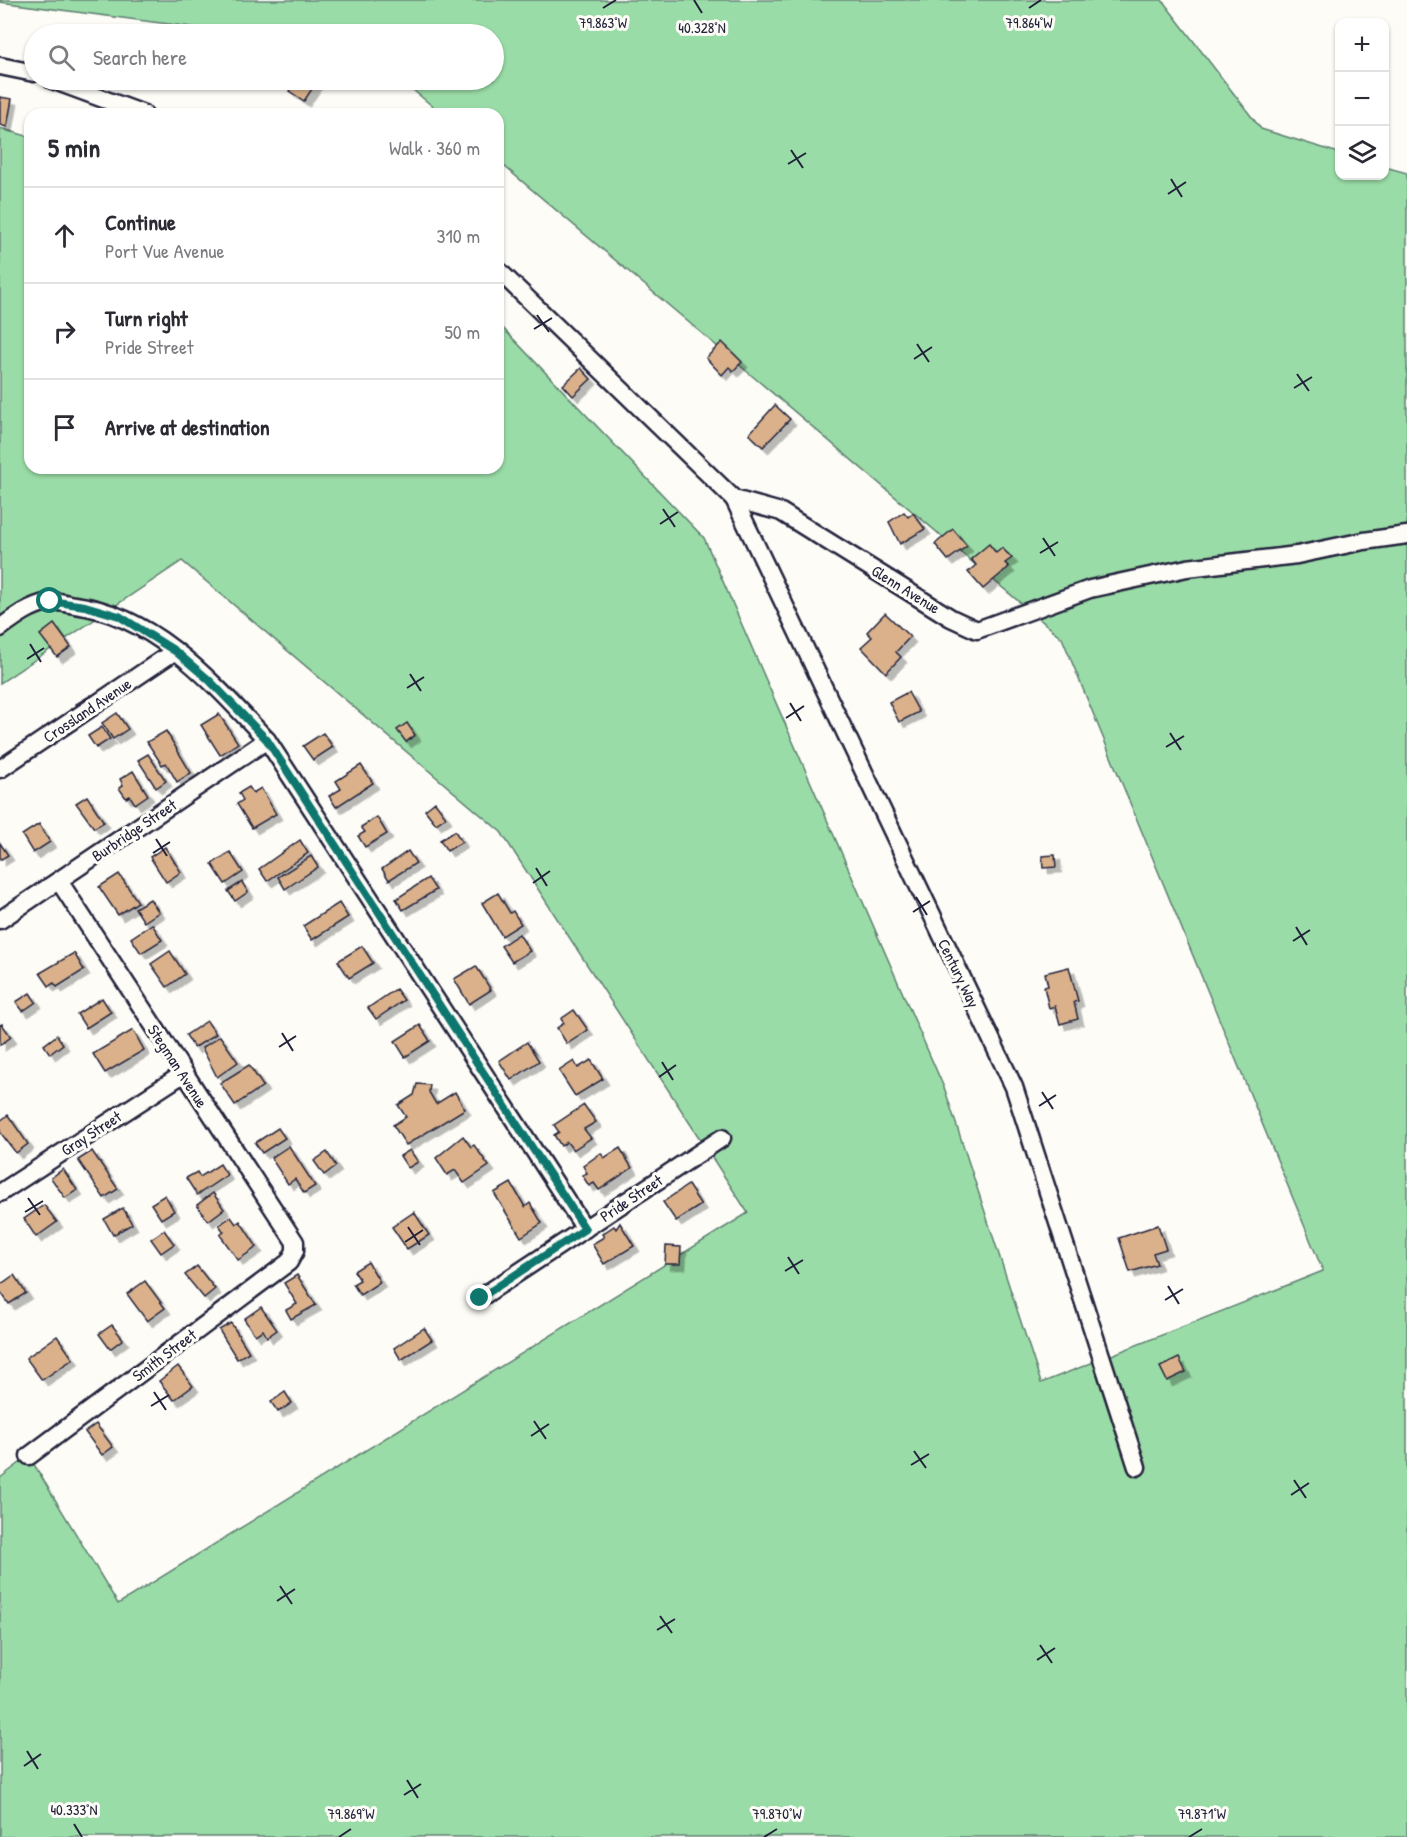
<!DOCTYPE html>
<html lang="en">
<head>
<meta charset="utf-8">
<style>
	body { margin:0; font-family:"Patrick Hand",sans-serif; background:#f2f2f3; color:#2b2b33 }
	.controls { position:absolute; right:18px; top:18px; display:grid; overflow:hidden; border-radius:12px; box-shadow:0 2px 4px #0004 }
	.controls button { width:54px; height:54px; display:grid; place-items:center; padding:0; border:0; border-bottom:2px solid #e1e1e2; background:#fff; color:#2b2b33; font:30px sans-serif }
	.stop { position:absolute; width:18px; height:18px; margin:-14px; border:4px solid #0f766e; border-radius:50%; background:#fff }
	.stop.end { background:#0f766e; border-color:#fff; box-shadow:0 2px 6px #0008 }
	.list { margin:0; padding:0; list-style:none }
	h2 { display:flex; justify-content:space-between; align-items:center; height:78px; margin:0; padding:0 24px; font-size:26px }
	h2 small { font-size:20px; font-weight:400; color:#7c7c81 }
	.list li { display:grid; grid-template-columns:39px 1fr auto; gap:18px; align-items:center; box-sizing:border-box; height:96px; padding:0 24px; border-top:2px solid #e1e1e2 }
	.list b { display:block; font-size:22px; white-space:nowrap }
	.list p { margin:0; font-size:20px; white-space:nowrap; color:#7c7c81 }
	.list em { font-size:20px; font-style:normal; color:#7c7c81 }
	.icon { flex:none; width:33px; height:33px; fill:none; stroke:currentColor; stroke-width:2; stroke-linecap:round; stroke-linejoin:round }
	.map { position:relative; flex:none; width:1407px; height:1837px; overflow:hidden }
	.search { position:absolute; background:#fff; box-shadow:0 2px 4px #0004; left:24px; top:24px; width:480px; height:66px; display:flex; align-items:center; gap:15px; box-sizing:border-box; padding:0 21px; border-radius:33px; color:#7c7c81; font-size:22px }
	.panel { position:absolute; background:#fff; box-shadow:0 2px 4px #0004; left:24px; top:108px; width:480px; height:366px; border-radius:18px }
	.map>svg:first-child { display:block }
	.green { fill:#9adca7; stroke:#5e7f71; stroke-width:1.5 }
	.building { fill:#dab18b; stroke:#22223b; stroke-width:1.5; filter:url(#shadow) }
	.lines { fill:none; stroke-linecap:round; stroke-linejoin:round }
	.street-casing { stroke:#22223b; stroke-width:21 }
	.street { stroke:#fdfcf7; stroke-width:16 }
	.route { stroke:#0f766e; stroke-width:8 }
	.ticks { fill:none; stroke:#22223b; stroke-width:2 }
	.labels { text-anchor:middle; stroke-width:6; stroke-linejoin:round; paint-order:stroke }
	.street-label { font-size:16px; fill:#22223b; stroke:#fdfcf7 }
	.ticks-label { font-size:15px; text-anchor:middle; fill:#22223b; stroke:#fdfcf7; stroke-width:6; stroke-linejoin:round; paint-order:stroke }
</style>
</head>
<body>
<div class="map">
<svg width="1407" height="1837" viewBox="0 0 1407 1837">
	<defs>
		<filter id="shadow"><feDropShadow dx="5.5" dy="5.5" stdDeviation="0" flood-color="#0004"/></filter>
	</defs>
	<rect width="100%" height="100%" fill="#fdfcf7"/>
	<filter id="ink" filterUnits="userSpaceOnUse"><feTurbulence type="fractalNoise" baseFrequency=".0167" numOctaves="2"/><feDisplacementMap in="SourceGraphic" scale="12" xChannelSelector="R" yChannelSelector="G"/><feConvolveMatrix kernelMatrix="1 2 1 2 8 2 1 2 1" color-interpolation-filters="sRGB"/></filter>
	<g filter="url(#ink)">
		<path class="green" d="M0,0h1162l99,129 78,24 1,23h44l1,-9 22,6v1664h-1407v-359l29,-22 89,148 630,-391 -247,-381 -319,-271 -182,122v-555l30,9v331h468v-145l206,215 241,552 96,293 282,-112 -261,-633 -564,-477v-47h-56l-41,-34h93v-46h-249l-245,-32z"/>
		<g class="building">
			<path d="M297,80h21l-14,21 -15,-10z"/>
			<path d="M0,97l12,2 -5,28 -7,-2z"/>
			<path d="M722,342l20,20 -9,9 -4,-4 -7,8 -16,-17z"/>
			<path d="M581,368l10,11 -18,17 -10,-11z"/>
			<path d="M775,405l15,14 -27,28 -14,-13z"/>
			<path d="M904,512l4,5 5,-4 12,16 -25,15 -11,-22z"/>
			<path d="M953,529l14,17 -19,14 -13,-16z"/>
			<path d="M989,544l7,9 6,-5 10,10 -7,5 4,4 -26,22 -15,-17 8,-7 -5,-6z"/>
			<path d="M885,613l25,24 -14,15 5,5 -15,16 -25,-26 11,-10 -5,-5z"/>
			<path d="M54,624l17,23 -14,10 -17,-22z"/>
			<path d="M908,692l11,20 -20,10 -10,-20z"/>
			<path d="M91,695l5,8 -16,9 -4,-8z"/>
			<path d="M117,713l11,16 -15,10 -11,-16z"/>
			<path d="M219,714l19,29 -18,12 -19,-30z"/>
			<path d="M407,723l8,12 -9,7 -9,-12z"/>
			<path d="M102,727l8,12 -14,9 -8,-12z"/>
			<path d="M166,731l25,42 -14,9 -11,-19 -4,2 -15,-23z"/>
			<path d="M323,733l10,14 -20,13 -10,-14z"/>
			<path d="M148,754l18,27 -10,7 -18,-28z"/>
			<path d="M361,765l12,18 -37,24 -7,-11 12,-7 -5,-8z"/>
			<path d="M133,771l15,24 -13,9 -5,-8 -4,2 -7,-10 4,-3 -3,-6z"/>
			<path d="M249,787l4,6 8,-5 15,26 -24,14 -15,-24 6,-4 -4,-7z"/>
			<path d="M87,796l17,26 -10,6 -18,-25z"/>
			<path d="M435,802l11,15 -10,7 -11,-14z"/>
			<path d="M377,817l10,17 -22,13 -7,-11 7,-4 -4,-5z"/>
			<path d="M39,824l11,18 -17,11 -11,-18z"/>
			<path d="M455,831l7,11 -15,9 -7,-11z"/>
			<path d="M300,840l8,13 -41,28 -8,-12z"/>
			<path d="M0,843l8,12 -8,5z"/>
			<path d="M165,847l16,25 -15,10 -16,-25z"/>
			<path d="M408,851l8,12 -27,17 -7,-11z"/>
			<path d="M230,852l13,20 -18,12 -13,-20z"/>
			<path d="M1055,855l1,12 -13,1 -1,-12z"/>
			<path d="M311,856l7,11 -33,22 -7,-12z"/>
			<path d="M119,874l19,28 -20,13 -19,-28z"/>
			<path d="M428,878l8,12 -33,20 -7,-11z"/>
			<path d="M242,882l6,10 -13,9 -7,-10z"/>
			<path d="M498,893l12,20 3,-2 8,13 -19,12 -20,-33z"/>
			<path d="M150,899l9,13 -15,10 -9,-14z"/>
			<path d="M339,903l9,14 -36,23 -9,-14z"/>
			<path d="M152,924l10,16 -21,13 -10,-15z"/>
			<path d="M519,934l11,17 -18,11 -11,-16z"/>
			<path d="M362,946l11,17 -24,15 -11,-17z"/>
			<path d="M170,951l15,23 -18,13 -16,-23z"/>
			<path d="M74,953l10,17 -27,17 -3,-4 -5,3 -9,-13z"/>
			<path d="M476,966l15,24 -22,14 -15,-25z"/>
			<path d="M1069,967l9,34 -4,1 4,17 -18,5 -5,-18 -6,2 -5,-21 4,-1 -3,-13z"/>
			<path d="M396,989l8,11 -28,19 -8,-11z"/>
			<path d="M30,993l6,9 -13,9 -7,-9z"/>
			<path d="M102,998l9,14 -25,16 -9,-14z"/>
			<path d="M574,1010l14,20 -21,14 -10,-16 7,-5 -3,-4z"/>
			<path d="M207,1021l9,13 -22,14 -8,-13z"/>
			<path d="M2,1024l9,13 -11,8v-20z"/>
			<path d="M420,1025l10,16 -25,16 -10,-16z"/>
			<path d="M133,1030l11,20 -39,23 -12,-19z"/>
			<path d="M57,1035l6,9 -13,10 -6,-9z"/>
			<path d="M220,1036l18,26 -21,15 -15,-29z"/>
			<path d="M527,1042l12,19 -28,19 -12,-19z"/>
			<path d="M591,1060l12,19 -28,17 -16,-25 15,-10 4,7z"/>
			<path d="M249,1065l14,21 -28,19 -15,-22z"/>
			<path d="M417,1084l13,1 -1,7 7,12 19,-12 10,17 -59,36 -13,-20 13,-8 -8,-12 16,-10z"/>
			<path d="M584,1105l12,17 -12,7 7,9 -18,12 -6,-8 -6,4 -7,-11 5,-3 -5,-7z"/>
			<path d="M8,1115l20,29 -12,9 -16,-21v-11z"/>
			<path d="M278,1128l7,10 -23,15 -7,-10z"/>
			<path d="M463,1136l8,11 3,-2 15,21 -25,17 -9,-13 -8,5 -11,-17z"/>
			<path d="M289,1146l26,40 -11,7 -9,-14 -7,5 -17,-26z"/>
			<path d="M620,1148l12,20 -33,22 -5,-7 -5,3 -7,-11 5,-2 -4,-7 18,-13 3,5z"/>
			<path d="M410,1150l8,12 -10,6 -8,-12z"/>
			<path d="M92,1151l26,38 -14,9 -26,-38z"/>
			<path d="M327,1152l9,14 -12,9 -10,-14z"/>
			<path d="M220,1164l7,11 -30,20 -11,-17 11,-6 3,5z"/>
			<path d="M63,1169l14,21 -12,8 -14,-20z"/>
			<path d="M511,1183l14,24 5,-4 12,20 -21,14 -27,-44z"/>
			<path d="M688,1185l13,20 -25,16 -13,-19z"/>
			<path d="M213,1193l11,16 -16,12 -11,-16z"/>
			<path d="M165,1195l9,16 -13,8 -10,-15z"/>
			<path d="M44,1205l13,17 -21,15 -12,-18z"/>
			<path d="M123,1208l9,16 -19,11 -9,-16z"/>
			<path d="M414,1212l15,23 -22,14 -15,-22z"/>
			<path d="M231,1217l5,7 4,-3 17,26 -19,13 -18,-25 4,-3 -5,-7z"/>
			<path d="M620,1223l14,23 -30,18 -12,-20 12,-7 -2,-3 12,-8 2,3z"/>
			<path d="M1158,1225l8,24 -13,4 4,11 -27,8 -11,-34z"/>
			<path d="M164,1230l10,14 -13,9 -10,-14z"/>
			<path d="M666,1246l15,1 -1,17h-15z"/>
			<path d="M368,1262l12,20 -20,13 -7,-11 7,-4 -6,-9z"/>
			<path d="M197,1266l18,23 -11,9 -19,-23z"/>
			<path d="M14,1275l12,18 -17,11 -9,-13v-6z"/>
			<path d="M297,1275l19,30 -25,14 -5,-9 11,-6 -13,-21z"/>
			<path d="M145,1281l20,27 -18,13 -20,-27z"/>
			<path d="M261,1307l16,23 -10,7 -4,-7 -8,5 -11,-16z"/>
			<path d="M231,1323l18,29 -12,7 -18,-29z"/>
			<path d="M112,1325l11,14 -13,10 -11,-15z"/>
			<path d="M424,1328l8,12 -31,20 -7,-12z"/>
			<path d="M57,1336l16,23 -31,21 -16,-22z"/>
			<path d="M1179,1358l7,14 -19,9 -7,-14z"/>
			<path d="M178,1366l15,20 -19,14 -15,-19z"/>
			<path d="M285,1392l7,11 -14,9 -7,-10z"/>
			<path d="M96,1424l17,23 -11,8 -17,-23z"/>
		</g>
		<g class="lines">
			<g class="street-casing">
				<g id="street">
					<path d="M0,66l34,7"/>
					<path d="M52,80l92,34"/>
					<path d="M498,270l236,229 47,13 170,106 26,12 113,-41 97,-21 110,-13 67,-14 43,-6"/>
					<path d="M734,499l280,588 123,380"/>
					<path d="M0,628c15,-11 29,-22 48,-26 8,-2 19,2 27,3 80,10 140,80 192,135l318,489"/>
					<path d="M0,769l175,-118"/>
					<path d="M0,920l267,-180"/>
					<path d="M0,1193l183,-119"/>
					<path d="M480,1298l242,-160"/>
					<path d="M29,1456l260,-194 6,-11v-9l-236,-361"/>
				</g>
			</g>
			<use href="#street" class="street"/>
		</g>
	</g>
	<g class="lines" filter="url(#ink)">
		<path class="route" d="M50,601l35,5 34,10 56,35 34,29 58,60 318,489 -105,69"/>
	</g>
	<path class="ticks" d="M694,0l8,13M603,8l13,-8M1029,8l12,-8M791,150l12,18M788,164l18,-11M1171,179l11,18M1168,194l18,-12M537,315l12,17M534,329l18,-11M917,344l12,18M914,359l18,-12M1297,374l12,17M1294,388l18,-11M663,509l12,18M660,524l18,-12M1043,538l12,18M1040,553l18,-11M30,644l11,18M27,659l17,-11M410,674l11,17M407,688l17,-11M790,703l11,18M786,718l18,-12M1170,733l11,17M1166,747l18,-11M156,839l11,17M153,853l17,-11M536,868l11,18M533,883l17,-12M916,897l11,18M913,912l17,-11M1296,927l11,18M1293,941l17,-11M282,1033l11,18M279,1047l17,-11M662,1062l11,18M659,1077l17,-12M1042,1092l11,17M1039,1106l17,-11M28,1198l12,17M25,1212l18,-11M408,1227l12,18M405,1242l18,-12M788,1257l11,17M785,1271l18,-11M1168,1286l11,18M1165,1300l18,-11M154,1392l12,18M151,1406l18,-11M534,1421l12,18M531,1436l18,-12M914,1451l12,17M911,1465l18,-11M1294,1480l12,18M1291,1495l18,-12M280,1586l12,18M277,1601l18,-12M660,1616l12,17M657,1630l18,-11M1040,1645l12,18M1037,1660l18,-12M27,1751l11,18M24,1766l17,-12M407,1780l11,18M404,1795l17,-11M74,1824l8,13M339,1837l12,-8M764,1837l13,-8M1189,1837l13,-8"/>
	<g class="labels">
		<g class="street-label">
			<text transform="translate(906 589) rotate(32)" y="6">Glenn Avenue</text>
			<text transform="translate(87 710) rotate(-34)" y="6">Crossland Avenue</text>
			<text transform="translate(134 830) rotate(-34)" y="6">Burbridge Street</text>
			<text transform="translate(959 973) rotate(64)" y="6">Century Way</text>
			<text transform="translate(178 1066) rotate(57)" y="6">Stegman Avenue</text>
			<text transform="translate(91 1133) rotate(-33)" y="6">Gray Street</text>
			<text transform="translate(631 1198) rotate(-34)" y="6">Pride Street</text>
			<text transform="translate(164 1355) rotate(-37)" y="6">Smith Street</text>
		</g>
	</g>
	<g class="ticks-label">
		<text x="603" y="28">79.863°W</text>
		<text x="1029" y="28">79.864°W</text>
		<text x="702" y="33">40.328°N</text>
		<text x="74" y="1815">40.333°N</text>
		<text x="351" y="1819">79.869°W</text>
		<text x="777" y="1819">79.870°W</text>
		<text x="1202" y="1819">79.871°W</text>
	</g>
</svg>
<div class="controls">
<button>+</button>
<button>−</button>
<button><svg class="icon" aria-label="layers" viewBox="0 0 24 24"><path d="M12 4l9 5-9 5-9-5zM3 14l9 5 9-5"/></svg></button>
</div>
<div class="stop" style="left:50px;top:601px"></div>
<div class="stop end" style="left:480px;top:1298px"></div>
<div class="search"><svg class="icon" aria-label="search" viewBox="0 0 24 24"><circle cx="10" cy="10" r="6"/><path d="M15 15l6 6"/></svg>Search here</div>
<section class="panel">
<h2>5 min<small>Walk · 360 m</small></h2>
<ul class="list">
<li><svg class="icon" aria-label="ahead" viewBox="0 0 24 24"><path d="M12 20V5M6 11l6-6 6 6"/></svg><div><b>Continue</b><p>Port Vue Avenue</p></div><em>310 m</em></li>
<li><svg class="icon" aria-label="right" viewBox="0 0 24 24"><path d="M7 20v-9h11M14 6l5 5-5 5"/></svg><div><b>Turn right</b><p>Pride Street</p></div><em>50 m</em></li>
<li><svg class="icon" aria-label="arrive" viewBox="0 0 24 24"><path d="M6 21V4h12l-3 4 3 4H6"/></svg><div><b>Arrive at destination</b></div></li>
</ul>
</section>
</div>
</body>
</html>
